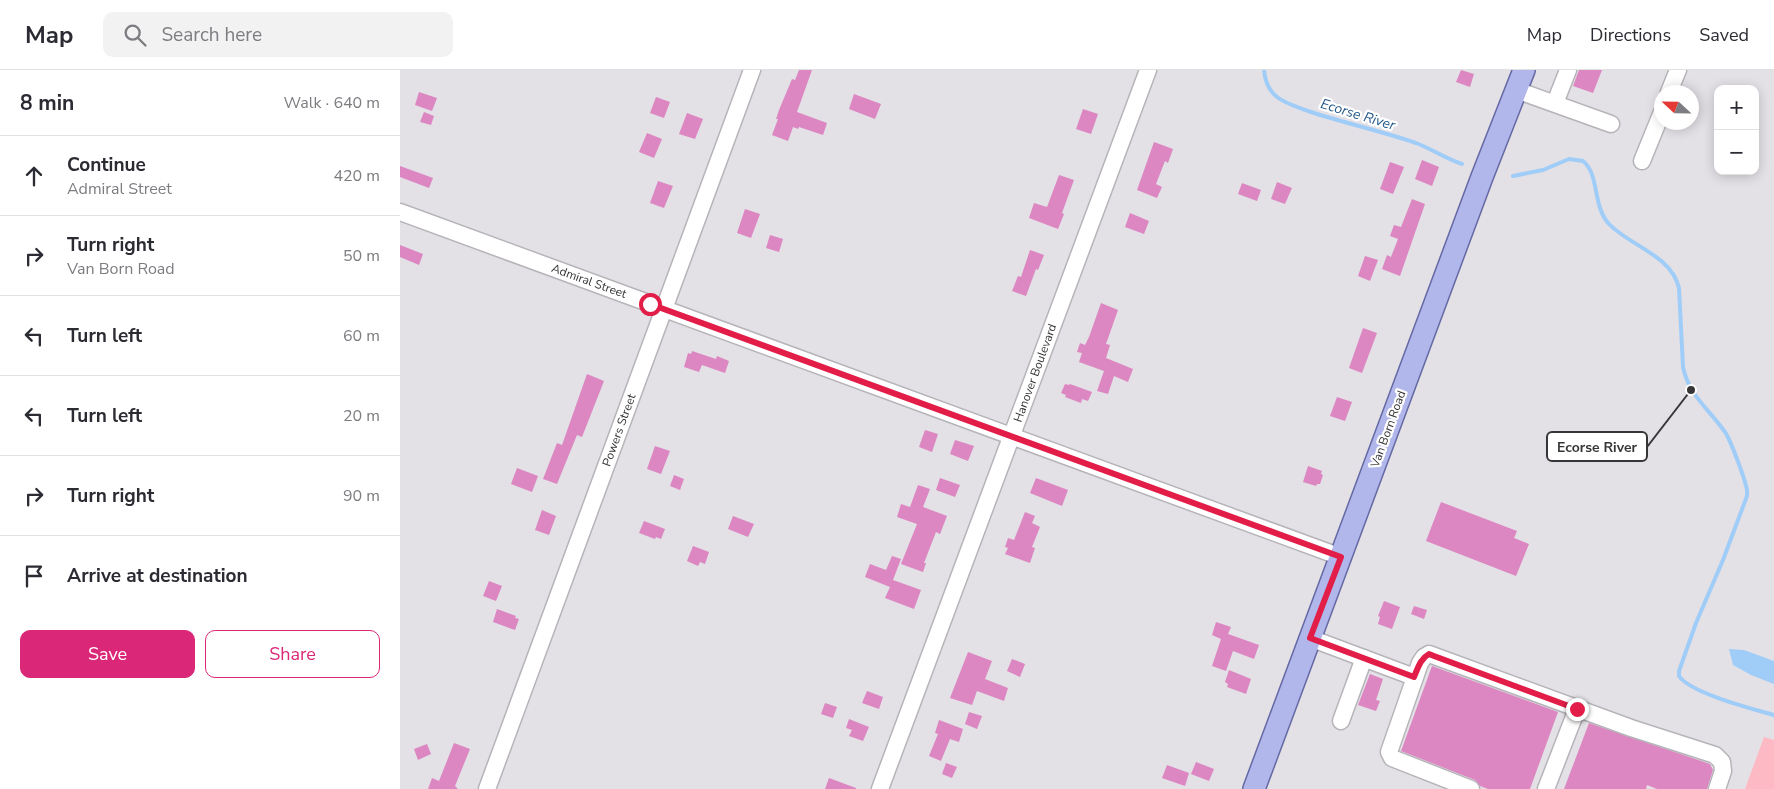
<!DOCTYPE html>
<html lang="en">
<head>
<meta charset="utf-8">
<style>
	body { margin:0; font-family:"Nunito Sans",sans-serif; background:#f2f2f3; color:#2b2b33 }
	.controls { position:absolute; right:15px; top:15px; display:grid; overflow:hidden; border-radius:10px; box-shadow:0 2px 12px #0003 }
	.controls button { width:45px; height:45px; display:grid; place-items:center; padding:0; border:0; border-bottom:1px solid #e1e1e2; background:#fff; color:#2b2b33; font:25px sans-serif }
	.compass { position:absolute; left:1254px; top:15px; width:45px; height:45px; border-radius:50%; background:#fff; box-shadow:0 2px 12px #0003; rotate:292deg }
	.stop { position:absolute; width:15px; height:15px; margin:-11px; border:4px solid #e11d48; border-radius:50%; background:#fff }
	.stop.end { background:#e11d48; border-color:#fff; box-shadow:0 1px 5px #0008 }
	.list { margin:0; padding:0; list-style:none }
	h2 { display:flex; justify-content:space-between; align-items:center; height:65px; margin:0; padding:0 20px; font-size:21px }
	h2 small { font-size:16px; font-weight:400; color:#7c7c81 }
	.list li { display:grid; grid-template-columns:32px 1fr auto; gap:15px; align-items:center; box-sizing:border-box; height:80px; padding:0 20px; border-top:1px solid #e1e1e2 }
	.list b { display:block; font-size:19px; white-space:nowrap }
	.list p { margin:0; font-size:16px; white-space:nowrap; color:#7c7c81 }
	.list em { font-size:16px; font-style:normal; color:#7c7c81 }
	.actions { display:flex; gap:10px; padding:15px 20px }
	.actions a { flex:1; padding:11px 0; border:1px solid #db2777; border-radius:10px; text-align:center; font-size:18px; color:#db2777 }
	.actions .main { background:#db2777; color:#fff }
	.icon { flex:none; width:28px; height:28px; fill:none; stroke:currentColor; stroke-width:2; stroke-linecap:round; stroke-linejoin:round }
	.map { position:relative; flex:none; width:1374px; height:719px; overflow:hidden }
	header { display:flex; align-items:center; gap:30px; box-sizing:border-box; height:70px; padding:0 25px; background:#fff; border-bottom:1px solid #e1e1e2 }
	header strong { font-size:24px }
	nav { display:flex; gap:28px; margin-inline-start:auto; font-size:18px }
	.search { width:350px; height:45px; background:#f2f2f3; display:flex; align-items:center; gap:12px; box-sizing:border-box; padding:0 18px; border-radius:10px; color:#7c7c81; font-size:19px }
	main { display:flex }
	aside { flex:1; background:#fff }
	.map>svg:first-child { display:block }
	.green { fill:#febac4 }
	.water { fill:#a0cdf8 }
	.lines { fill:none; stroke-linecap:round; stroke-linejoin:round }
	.stream { stroke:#a0cdf8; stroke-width:4 }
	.building { fill:#dc86c2 }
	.minor-casing { stroke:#b6b4b9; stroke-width:19 }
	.major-casing { stroke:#6469a3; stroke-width:24 }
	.minor { stroke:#fff; stroke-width:16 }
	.major { stroke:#b1b6eb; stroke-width:21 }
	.route { stroke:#e11d48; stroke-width:6 }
	.labels { text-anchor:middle; stroke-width:4.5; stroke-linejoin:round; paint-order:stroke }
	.street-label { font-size:12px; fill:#363537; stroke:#fff }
	.water-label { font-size:14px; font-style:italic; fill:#245988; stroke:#fff }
	.leader { fill:none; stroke:#363537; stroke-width:2 }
	.callout-dot { fill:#363537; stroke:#fff; stroke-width:2 }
	.callout { fill:#fff; stroke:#363537; stroke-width:2 }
	.callout-label { font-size:14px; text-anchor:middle; font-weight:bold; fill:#363537 }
</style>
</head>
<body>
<header>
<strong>Map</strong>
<div class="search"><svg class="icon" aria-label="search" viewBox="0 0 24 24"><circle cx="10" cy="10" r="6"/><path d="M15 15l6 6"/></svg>Search here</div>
<nav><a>Map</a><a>Directions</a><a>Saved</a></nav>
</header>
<main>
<aside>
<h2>8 min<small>Walk · 640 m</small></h2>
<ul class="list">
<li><svg class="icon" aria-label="ahead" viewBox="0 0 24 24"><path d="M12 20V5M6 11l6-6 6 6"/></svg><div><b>Continue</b><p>Admiral Street</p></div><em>420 m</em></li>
<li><svg class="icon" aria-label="right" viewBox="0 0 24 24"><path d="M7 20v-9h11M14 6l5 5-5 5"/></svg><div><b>Turn right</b><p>Van Born Road</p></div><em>50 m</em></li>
<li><svg class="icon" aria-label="left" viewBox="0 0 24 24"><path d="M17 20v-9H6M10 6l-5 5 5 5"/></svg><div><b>Turn left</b></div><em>60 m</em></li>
<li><svg class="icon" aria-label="left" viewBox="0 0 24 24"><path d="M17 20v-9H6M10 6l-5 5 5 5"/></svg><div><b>Turn left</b></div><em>20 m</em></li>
<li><svg class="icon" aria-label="right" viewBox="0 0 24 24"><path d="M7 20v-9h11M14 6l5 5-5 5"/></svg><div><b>Turn right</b></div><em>90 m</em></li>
<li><svg class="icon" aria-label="arrive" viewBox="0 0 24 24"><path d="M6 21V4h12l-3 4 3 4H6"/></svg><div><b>Arrive at destination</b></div></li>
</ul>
<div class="actions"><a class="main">Save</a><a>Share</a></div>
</aside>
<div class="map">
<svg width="1374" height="719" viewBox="0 0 1374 719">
	<rect width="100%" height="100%" fill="#e3e0e6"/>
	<path class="green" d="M1364,667l10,3v49h-29z"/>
	<path class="water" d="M1329,579l15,1 30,11v23l-23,-9 -18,-10z"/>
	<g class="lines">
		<g class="stream">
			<path d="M864,0c1,11 4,20 13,27 9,7 21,10 31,14 36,12 73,20 108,32 16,6 30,16 46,21"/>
			<path d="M1113,106l30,-6 26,-11 14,2c17,14 9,45 26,63 21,22 62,31 70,64l4,79c6,29 26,42 42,65 6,9 20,47 22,58v6l-24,64 -27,63 -17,48v5c11,17 74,33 95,39"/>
		</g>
	</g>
	<g class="building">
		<path d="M399,0h13l-15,42 30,11 -4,12 -24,-8 -1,2 -5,-2 -5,14 -16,-6 6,-16h-2l3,-9 13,-31 3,1z"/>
		<path d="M1061,0l13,4 -4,13 -14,-5z"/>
		<path d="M1179,0h23l-9,23 -20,-7z"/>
		<path d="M19,22l18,6 -5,13 -17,-6z"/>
		<path d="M454,24l27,10 -6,15 -26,-10z"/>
		<path d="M256,27l14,5 -6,16 -14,-5z"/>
		<path d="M683,39l15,5 -7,20 -15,-5z"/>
		<path d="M24,42l10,4 -3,9 -11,-3z"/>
		<path d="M287,43l16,6 -8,20 -16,-5z"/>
		<path d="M247,63l15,6 -8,19 -15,-6z"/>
		<path d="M754,72l19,7 -5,14 -3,-2 -9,23 6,3 -5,11 -20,-8z"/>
		<path d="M1022,90l17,7 -7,19 -17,-7z"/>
		<path d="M990,92l14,5 -11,27 -13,-5z"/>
		<path d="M0,96l33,12 -4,10 -29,-11z"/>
		<path d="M659,105l15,5 -12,33 2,1 -6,15 -29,-11 5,-15 13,4z"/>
		<path d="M258,111l15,5 -9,22 -14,-5z"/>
		<path d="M877,112l15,6 -7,16 -14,-5z"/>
		<path d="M842,113l19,7 -4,11 -19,-7z"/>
		<path d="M1012,129l13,5 -25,72 -18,-7 5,-14 4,2 7,-18 -8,-3 4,-11 7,2z"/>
		<path d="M345,139l15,5 -9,24 -14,-5z"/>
		<path d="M730,143l19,8 -5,13 -19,-7z"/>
		<path d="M370,165l13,4 -4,13 -13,-4z"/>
		<path d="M0,175l23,9 -4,11 -19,-8z"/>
		<path d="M630,180l14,5 -6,15 -2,-1 -10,27 -14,-5 6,-15 3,1z"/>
		<path d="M965,186l13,4 -8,21 -12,-5z"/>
		<path d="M701,233l17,7 -12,34 4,1 -4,13 27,11 -5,13 -14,-6 -6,18 -11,-3 7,-20 -25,-9 3,-9 -5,-1 3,-9 5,2 4,-8z"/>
		<path d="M963,258l14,5 -15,40 -13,-5z"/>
		<path d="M292,281l24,8 1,-3 12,5 -4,12 -23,-8 -3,7 -15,-5 4,-14 3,1z"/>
		<path d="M187,304l17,7 -22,56 -5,-2 -20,49 -14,-5 14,-36 5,2z"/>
		<path d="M665,314l4,1 1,-1 22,8 -4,9 -6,-2 -1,4 -16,-6 1,-2 -5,-2z"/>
		<path d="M937,327l15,5 -7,19 -15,-5z"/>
		<path d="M525,360l13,4 -6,18 -13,-5z"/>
		<path d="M555,370l19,6 -6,15 -18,-7z"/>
		<path d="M255,376l15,5 -9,23 -14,-5z"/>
		<path d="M908,396l14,5 -1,3 2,1 -3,9h-3l-1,2 -13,-4z"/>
		<path d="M117,398l21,8 -6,16 -21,-8z"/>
		<path d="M274,405l10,4 -4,11 -10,-4z"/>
		<path d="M540,408l20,7 -5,12 -19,-7z"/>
		<path d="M636,408l32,12 -6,16 -32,-13z"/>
		<path d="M518,415l12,4 -7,18 24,9 -7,18 -4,-2 -12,31h2l-3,9 -22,-8 16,-40 -20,-7 4,-13 9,3z"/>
		<path d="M1041,432l76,29 -3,7 15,6 -13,32 -90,-35z"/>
		<path d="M142,440l14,6 -7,19 -14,-5z"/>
		<path d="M625,442l10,4 -3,7 8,4 -8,20 3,1 -5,15 -25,-9 3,-6 -3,-1 3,-9 6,2z"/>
		<path d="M333,446l21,8 -6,13 -20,-8z"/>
		<path d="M244,451l21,8 -4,10 -5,-2 -1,2 -16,-6z"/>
		<path d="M293,476l16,6 -4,12 -5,-2 -2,4 -11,-5z"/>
		<path d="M492,486l9,3 -8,21 28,10 -7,19 -29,-11 5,-11 -25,-10 5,-13 16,6z"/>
		<path d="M89,511l13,5 -6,15 -13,-5z"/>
		<path d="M984,531l16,6 -8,22 -14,-5 2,-7 -2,-1z"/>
		<path d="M1014,536l13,4 -3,9 -13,-5z"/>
		<path d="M97,539l19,7 -1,2 4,1 -4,11 -22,-8z"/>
		<path d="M816,552l15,5 -3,7 31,11 -5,14 -21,-8 -7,20 -14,-5 9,-27 -9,-4z"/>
		<path d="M568,582l24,9 -7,18 23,9 -4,13 -27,-10 -5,14 -22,-7z"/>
		<path d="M612,589l13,5 -5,13 -13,-6z"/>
		<path d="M1032,596l126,46 -28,77h-42l-8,-3 -5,-6 -74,-29z"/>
		<path d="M829,600l22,9 -5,15 -19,-7 1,-3 -3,-2z"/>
		<path d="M970,604l13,5 -7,21 4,1 -4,10 -18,-6z"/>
		<path d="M467,621l16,6 -4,12 -17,-6z"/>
		<path d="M425,633l12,4 -4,11 -12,-4z"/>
		<path d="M569,642l13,4 -5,13 -12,-5z"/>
		<path d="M449,649l20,8 -6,14 -14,-5 3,-6 -6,-2z"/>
		<path d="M539,650l24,9 -4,13 -9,-3 -9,22 -12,-5 9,-22 -3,-1z"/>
		<path d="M1189,653l121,41 3,6 -6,19h-50l-10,-4 -1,4h-82z"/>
		<path d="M54,673l16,6 -15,37 3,3h-30l4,-11 7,3z"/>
		<path d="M27,674l4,10 -13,6 -4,-11z"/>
		<path d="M796,692l18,7 -5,12 -18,-7z"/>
		<path d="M546,693l11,4 -5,11 -10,-4z"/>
		<path d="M767,695l22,8 -4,13 -23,-8z"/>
		<path d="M429,708l27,10v1h-31z"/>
	</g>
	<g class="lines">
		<g class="minor-casing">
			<g id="minor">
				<path d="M1116,20l95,34"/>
				<path d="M1269,22l9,-22"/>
				<path d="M1155,33l13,-33"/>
				<path d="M1242,91l20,-49"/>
				<path d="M0,142l941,345"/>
				<path d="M910,568l104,39"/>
				<path d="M941,651l23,-63"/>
				<path d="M87,719l265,-719"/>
				<path d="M480,719l268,-719"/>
				<path d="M1071,719l-79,-31 -3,-6 31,-89 4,-6 5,-3 202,74 84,27 7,7 1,9 -6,18"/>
				<path d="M1146,719l31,-80"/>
			</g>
		</g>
		<g class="major-casing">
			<path id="major" d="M854,719l228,-612 42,-107"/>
		</g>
		<use href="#minor" class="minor"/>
		<use href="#major" class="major"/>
	</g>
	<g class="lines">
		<path class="route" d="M250,234l691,253 -31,81 104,39c4,-9 6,-18 15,-23l5,2 143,53"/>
	</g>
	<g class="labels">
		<g class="street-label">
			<text transform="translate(189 211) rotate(20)" y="4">Admiral Street</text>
			<text transform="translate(635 303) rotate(-70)" y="4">Hanover Boulevard</text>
			<text transform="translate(988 359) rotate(-70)" y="4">Van Born Road</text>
			<text transform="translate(219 360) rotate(-70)" y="4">Powers Street</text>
		</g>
		<g class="water-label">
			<text transform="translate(958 44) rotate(17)" y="5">Ecorse River</text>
		</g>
	</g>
	<path class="leader" d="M1291 320L1247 377"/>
	<circle class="callout-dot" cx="1291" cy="320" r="5"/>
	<rect class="callout" x="1147" y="362" width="100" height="29" rx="5"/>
	<g class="callout-label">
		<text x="1197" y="382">Ecorse River</text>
	</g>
</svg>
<div class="controls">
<button>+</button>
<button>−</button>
</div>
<svg class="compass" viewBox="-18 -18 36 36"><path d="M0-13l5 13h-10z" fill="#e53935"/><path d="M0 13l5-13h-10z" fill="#7c7c81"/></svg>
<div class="stop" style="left:250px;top:234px"></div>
<div class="stop end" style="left:1177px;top:639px"></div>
</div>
</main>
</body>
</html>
